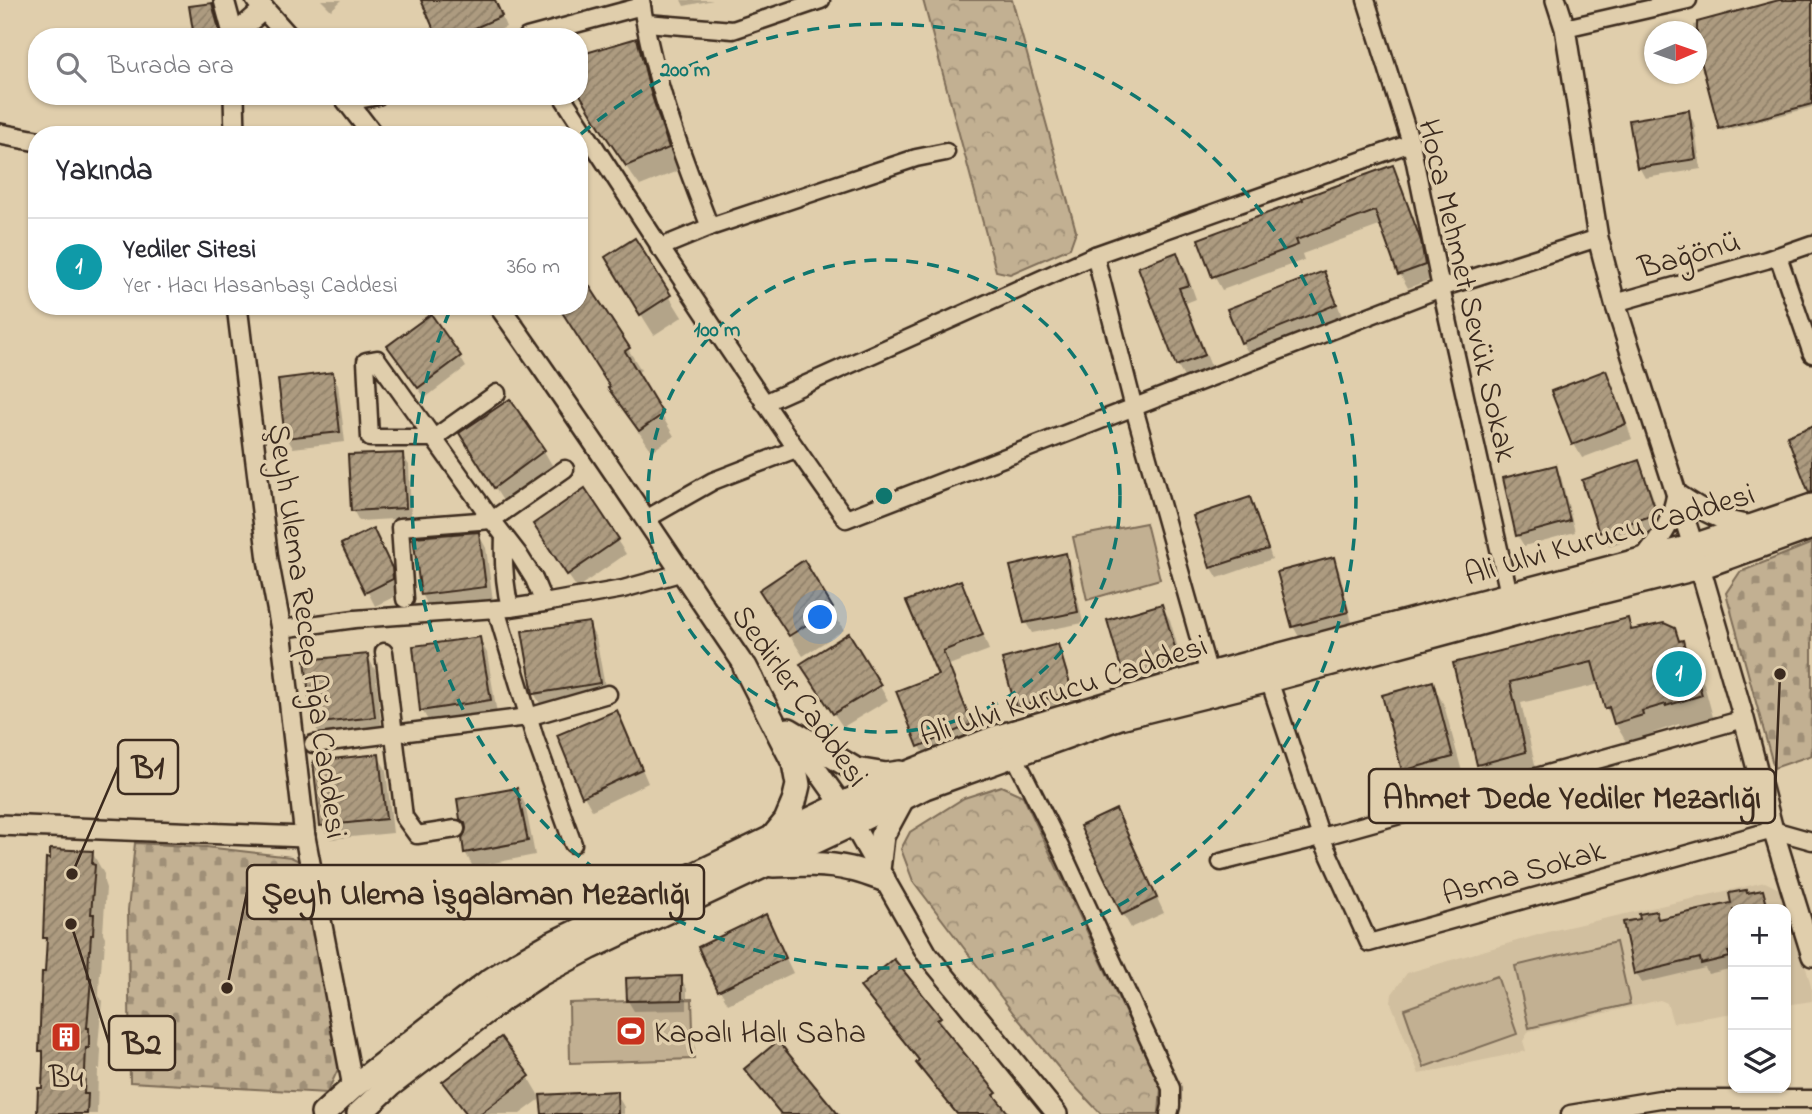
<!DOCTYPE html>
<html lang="tr">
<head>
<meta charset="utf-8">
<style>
	body { margin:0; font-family:"Indie Flower",sans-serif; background:#f7f7f7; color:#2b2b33 }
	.controls { position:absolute; right:21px; bottom:21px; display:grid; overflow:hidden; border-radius:14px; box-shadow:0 2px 5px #0004 }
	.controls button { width:63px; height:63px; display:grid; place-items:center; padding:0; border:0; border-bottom:2px solid #e1e1e2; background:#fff; color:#2b2b33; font:35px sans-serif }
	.compass { position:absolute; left:1644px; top:21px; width:63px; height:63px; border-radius:50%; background:#fff; box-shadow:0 2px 5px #0004; rotate:88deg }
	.you { position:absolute; left:821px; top:618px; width:24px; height:24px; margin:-18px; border:5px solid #fff; border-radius:50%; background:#1a73e8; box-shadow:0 0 0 10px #1a73e833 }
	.badge { display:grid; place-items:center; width:46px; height:46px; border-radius:50%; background:#c8321e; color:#fff; font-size:23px; font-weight:700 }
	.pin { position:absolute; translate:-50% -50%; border:4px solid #fff; box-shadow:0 2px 7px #0006 }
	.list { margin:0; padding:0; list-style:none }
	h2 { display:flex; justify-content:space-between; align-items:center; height:91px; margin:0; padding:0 28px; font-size:30px }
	h2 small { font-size:23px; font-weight:400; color:#7c7c81 }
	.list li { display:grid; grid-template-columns:46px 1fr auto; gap:21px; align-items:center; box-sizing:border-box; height:98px; padding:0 28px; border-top:2px solid #e1e1e2 }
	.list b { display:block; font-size:26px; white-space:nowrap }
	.list p { margin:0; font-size:23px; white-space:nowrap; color:#7c7c81 }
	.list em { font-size:23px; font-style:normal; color:#7c7c81 }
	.icon { flex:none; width:38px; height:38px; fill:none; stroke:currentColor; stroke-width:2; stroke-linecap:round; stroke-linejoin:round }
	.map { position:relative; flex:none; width:1812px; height:1114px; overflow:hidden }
	.search { position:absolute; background:#fff; box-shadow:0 2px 5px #0004; left:28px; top:28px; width:560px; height:77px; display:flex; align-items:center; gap:18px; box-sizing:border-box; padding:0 24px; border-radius:28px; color:#7c7c81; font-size:26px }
	.panel { position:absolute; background:#fff; box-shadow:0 2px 5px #0004; left:28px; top:126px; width:560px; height:189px; border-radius:28px }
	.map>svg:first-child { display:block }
	.built { fill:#d1bf9f }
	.grass { fill:#c2b092; stroke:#7e6d58; stroke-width:2 }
	.cemetery { fill:url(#cemetery-stones); stroke:#7e6d58; stroke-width:2 }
	.park { fill:url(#park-crowns); stroke:#7e6d58; stroke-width:2 }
	.shadow { fill:#0003 }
	.building { fill:url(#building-hatch); stroke:#3b2a1e; stroke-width:2 }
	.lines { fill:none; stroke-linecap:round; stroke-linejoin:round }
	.minor-casing { stroke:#3b2a1e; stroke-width:21 }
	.tertiary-casing { stroke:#3b2a1e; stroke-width:24 }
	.secondary-casing { stroke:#3b2a1e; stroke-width:28 }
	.minor { stroke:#e0ceac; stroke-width:16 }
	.tertiary { stroke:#e0ceac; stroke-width:19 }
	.secondary { stroke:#e0ceac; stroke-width:23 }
	.ring { fill:none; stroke:#0f766e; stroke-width:3.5; stroke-dasharray:12 9 }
	.labels { text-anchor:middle; stroke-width:7; stroke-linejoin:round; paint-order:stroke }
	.street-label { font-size:32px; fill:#3b2a1e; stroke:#e0ceac }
	.poi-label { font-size:32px; fill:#3b2a1e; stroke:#e0ceac; text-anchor:start }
	.centre { fill:#0f766e; stroke:#e0ceac; stroke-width:3.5 }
	.ring-label { font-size:21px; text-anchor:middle; font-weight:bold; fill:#0f766e; stroke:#e0ceac; stroke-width:7; stroke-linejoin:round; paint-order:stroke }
	.leader { fill:none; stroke:#3b2a1e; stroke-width:2.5 }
	.callout-dot { fill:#3b2a1e; stroke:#e0ceac; stroke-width:2.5 }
	.callout { fill:#e0ceac; stroke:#3b2a1e; stroke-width:2.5 }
	.callout-label { font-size:33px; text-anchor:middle; font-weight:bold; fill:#3b2a1e }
</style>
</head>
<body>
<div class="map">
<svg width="1812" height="1114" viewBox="0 0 1812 1114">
	<defs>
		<pattern id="cemetery-stones" width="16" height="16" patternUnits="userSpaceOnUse" patternTransform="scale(1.75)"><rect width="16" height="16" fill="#c2b092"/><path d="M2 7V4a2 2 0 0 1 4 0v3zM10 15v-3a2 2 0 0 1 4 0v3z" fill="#9f8f77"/></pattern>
		<pattern id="park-crowns" width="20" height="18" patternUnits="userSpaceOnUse" patternTransform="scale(1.75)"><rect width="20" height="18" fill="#c2b092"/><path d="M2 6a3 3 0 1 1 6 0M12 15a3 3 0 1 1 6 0" fill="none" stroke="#9f8f77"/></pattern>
		<pattern id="building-hatch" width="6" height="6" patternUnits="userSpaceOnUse" patternTransform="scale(1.75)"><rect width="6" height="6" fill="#ad9b80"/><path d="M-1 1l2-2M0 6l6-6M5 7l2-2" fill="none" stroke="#8e7f68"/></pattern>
	</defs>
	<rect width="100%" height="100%" fill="#e0ceac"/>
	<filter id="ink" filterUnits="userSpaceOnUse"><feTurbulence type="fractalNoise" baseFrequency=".0143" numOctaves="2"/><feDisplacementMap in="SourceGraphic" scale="14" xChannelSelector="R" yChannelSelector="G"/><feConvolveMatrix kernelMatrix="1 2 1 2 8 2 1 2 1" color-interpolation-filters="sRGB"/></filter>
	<g filter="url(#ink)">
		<path class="built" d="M1765,882l20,10 27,98v11l-26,4v-96h-53v104l-60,10 -6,-20 -7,-3 -131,31 -6,10 3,10 -107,23 -28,-71 1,-9 15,-21 148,-43z"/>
		<g class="grass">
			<path d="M1146,523l14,56 -73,21 -14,-63z"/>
			<path d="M1616,942l14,62 -101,24 -14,-62z"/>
			<path d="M1497,976l20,58 -93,33 -20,-58z"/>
			<path d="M692,999l2,60 -124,4 -1,-60z"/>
		</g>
		<g class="cemetery">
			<path d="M1812,543v212l-38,13 -48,-175 14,-21z"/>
			<path d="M135,843l71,4 85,10 8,4 41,204 -13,28 -197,-11 -2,-172z"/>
		</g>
		<g class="park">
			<path d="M923,0h89l64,231 -6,17 -60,26 -14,-3z"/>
			<path d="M1001,786l22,10 138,292 -2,26h-58l-33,-35 -54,-65 -101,-133 -12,-32 9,-17 54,-34z"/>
		</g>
		<g class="shadow">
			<path d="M321,0h21l-11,10z"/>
			<path d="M424,0h71l11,27 -22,10h-45z"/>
			<path d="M681,0h32l-29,6z"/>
			<path d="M1786,0h26v107l-90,24 -26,-92v-7h-2l-1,-7z"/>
			<path d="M211,5l8,14 5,18h-28z"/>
			<path d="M637,40l12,21 31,109 -40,16 -24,-33 -37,-63z"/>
			<path d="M1688,112l6,11 7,46 -56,9 -6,-11z"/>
			<path d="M1392,167l8,14 28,76 4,22 -24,9 -8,-14 -18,-49 -80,29 2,6 -82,30 -8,-14z"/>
			<path d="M635,241l47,76 -28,18 -35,-56z"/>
			<path d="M1177,254l8,14 11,31 -10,4 26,66 -27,10 -8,-14z"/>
			<path d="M1323,273l8,14 12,32 -93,37 -8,-14z"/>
			<path d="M579,306l49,43 13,21 -5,3 38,63 -22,15 -29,-42 -13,-21z"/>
			<path d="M389,347l71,10 6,10 -41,31z"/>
			<path d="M1605,372l8,14 19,53 -50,19 -8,-14z"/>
			<path d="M332,374l6,11 7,57 -52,6 -6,-10 -7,-58z"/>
			<path d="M470,448l74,3 8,14 -49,36z"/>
			<path d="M402,455l7,10 2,53 -52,3 -6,-11z"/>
			<path d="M1638,462l8,15 18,51 -55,18 -8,-14z"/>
			<path d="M1555,467l6,10 14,55 -51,14 -6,-10 -13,-56z"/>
			<path d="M585,491l41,63 -49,34 -34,-49z"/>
			<path d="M1249,499l6,10 17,50 -54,19 -6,-10 -17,-51z"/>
			<path d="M478,533l8,15 7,53 -63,8 -8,-15z"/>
			<path d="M344,545h37l19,39v10l-25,12z"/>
			<path d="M1065,555l6,10 12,58 -51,10 -6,-10z"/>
			<path d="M1333,559l6,11 13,53 -53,14 -6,-11z"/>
			<path d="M803,562l41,68 -41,26 -29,-44z"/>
			<path d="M961,583l8,14 20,53 -40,15 30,74 -51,21 -8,-14 20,-70 -32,-74z"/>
			<path d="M1162,606l8,14 16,56 -52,15 -9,-14z"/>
			<path d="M1627,620l7,11 40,-2 20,35 2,7 8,13 9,33 -33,10 -1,-3 -26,9 1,3 -26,9 -22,-37 -6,-24 -79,19 16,70 -46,13 -12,-21 -24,-101z"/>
			<path d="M588,624l8,14 11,59 -65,10 -8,-14z"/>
			<path d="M849,635l39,65 -45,27 -33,-49z"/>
			<path d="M479,638l8,15 10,61 -67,10 -8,-14z"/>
			<path d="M1057,646l6,11 13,45 -52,16 -6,-11z"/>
			<path d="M367,655l8,15 7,61 -60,7 -9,-15z"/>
			<path d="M1432,683l12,22 20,74 -48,13 -12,-21 -20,-75z"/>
			<path d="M616,712l8,14 24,57 -56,27 -8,-14 -25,-60z"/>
			<path d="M378,756l8,14 7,63 -63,6 -9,-14z"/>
			<path d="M517,790l8,14 10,51 -62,12 -8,-15 3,-22 -7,-11z"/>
			<path d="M1123,825l41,88 -33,15 -8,-14z"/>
			<path d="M92,852l12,22v8l2,6 -3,45 2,4 -1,19h-2l-1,15h-1l-1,25 3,5 -4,45 3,5 -1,18h-2l-1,45h-58l5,-24 1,-31 -4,-8 8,-107 -4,-7z"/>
			<path d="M1762,891l6,11 2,7h-37v59l-25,6 -3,-6 -63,15 -6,-10 6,-53 13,-7 5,8 73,-16 14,-10z"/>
			<path d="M773,931l20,42 -65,31 -8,-14z"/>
			<path d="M681,978l6,11v21l-53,1 -6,-10z"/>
			<path d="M862,988l78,30 6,12 -2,1 51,63 12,20h-50l-32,-39 -7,-12 2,-1 -51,-63z"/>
			<path d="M526,1074l13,22v4l-19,14h-55l-21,-32z"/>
			<path d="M616,1093l8,14v7h-80z"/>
		</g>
		<g class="building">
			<path d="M421,0h74l7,16 -47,21h-18z"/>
			<path d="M1779,0h33v104l-93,25 -22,-83v-24z"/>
			<path d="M212,3l9,34h-27l-5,-31z"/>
			<path d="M637,38l13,52 19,58 -43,18 -24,-35 -23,-38v-38z"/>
			<path d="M1689,110l7,49 -59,9 -8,-48z"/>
			<path d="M1393,165l28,76 4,24 -27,10 -23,-64 -79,29 2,5 -86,32 -14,-38 105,-39 -1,-2z"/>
			<path d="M635,238l36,57 -31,20 -35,-58z"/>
			<path d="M1177,252l12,33 -10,3 26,67 -29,11 -38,-99z"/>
			<path d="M579,270l51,78 -5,3 38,63 -24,17 -31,-43 2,-1 -52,-81h21z"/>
			<path d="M1324,271l13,33 -96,39 -14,-34z"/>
			<path d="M431,314l30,42 -43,32 -31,-42z"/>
			<path d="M1606,370l20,54 -54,21 -21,-54z"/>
			<path d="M333,372l7,60 -55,6 -7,-59z"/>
			<path d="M510,399l35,51 -51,38 -35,-55z"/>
			<path d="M1812,426v66l-3,1 -22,-57z"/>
			<path d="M403,453l3,55 -55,3 -3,-56z"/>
			<path d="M1639,460l18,54 -58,19 -17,-53z"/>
			<path d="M1556,465l14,56 -54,15 -13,-58z"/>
			<path d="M585,488l34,51 -52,36 -34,-51z"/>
			<path d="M1250,497l18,52 -58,19 -17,-52z"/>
			<path d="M373,528l19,40 1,11 -28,14 -24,-49z"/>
			<path d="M479,532l7,55 -65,8 -8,-58z"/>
			<path d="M1066,553l12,59 -54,11 -14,-57z"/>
			<path d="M1334,557l14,55 -56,15 -15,-55z"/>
			<path d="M804,560l29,48 -44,28 -30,-46z"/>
			<path d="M961,580l22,55 -40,16 29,73 -54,23 -22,-56 42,-16 -32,-74z"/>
			<path d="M1162,604l17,57 -55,17 -17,-58z"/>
			<path d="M1628,618l3,12 33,-7 11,5 4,13 4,-1 5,22 4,-1 10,34 -36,11v-2l-24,7 1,4 -29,9 -5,-17 -4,2 -13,-47 -82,20 16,70 -49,13 -24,-102z"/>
			<path d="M589,622l11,61 -67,11 -11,-63z"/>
			<path d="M849,633l32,52 -48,29 -33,-50z"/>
			<path d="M480,637l11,63 -71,11 -7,-65z"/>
			<path d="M1058,644l14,47 -56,17 -14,-49z"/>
			<path d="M368,654l7,63 -63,7 -7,-64z"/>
			<path d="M1433,681l20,76 -51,14 -20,-76z"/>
			<path d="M617,710l25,59 -60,28 -25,-62z"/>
			<path d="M379,754l7,65 -66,7 -7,-65z"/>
			<path d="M517,788l11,53 -64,12 -2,-15 3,-5 1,-5 -1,-5 -5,-4 -3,-20z"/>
			<path d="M1116,809l41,89 -35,17 -42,-89z"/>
			<path d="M50,849l43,2 -1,13 3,1 -4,49h3l-1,21h-2l-1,15h-1l-1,28h3l-4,50h2v20h-3l-2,46h4l-1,20h-50l1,-26h4l1,-26v-11h-4l3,-79h3l2,-34h-4l3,-80 4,1z"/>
			<path d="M1746,890l1,3 16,-3 5,19h-35v42l-5,1 2,5 -29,7 -1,-6 -66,16 -11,-52 17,-3 -1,-5 17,-3 2,8 73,-16 -2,-10z"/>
			<path d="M766,914l20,44 -68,33 -20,-44z"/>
			<path d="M894,959l47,58 -4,3 60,73 -3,2 15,19h-52l-41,-51 3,-3 -59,-73z"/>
			<path d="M682,976v24l-55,1 -1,-23z"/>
			<path d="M501,1037l29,39 -50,38h-13l-25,-32z"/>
			<path d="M778,1041l60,73h-57l-37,-45z"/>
			<path d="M617,1091l1,23h-76l-2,-19z"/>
		</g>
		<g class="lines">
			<g class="minor-casing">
				<g id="minor">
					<path d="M641,0c12,79 40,153 69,227"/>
					<path d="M1366,0l45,143 30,145 68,306"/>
					<path d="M646,23l87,7 88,-30"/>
					<path d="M1565,28l123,-28"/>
					<path d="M527,37l115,-31"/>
					<path d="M562,96c92,143 185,285 284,423l595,-231 157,-50"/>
					<path d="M348,102l30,-6"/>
					<path d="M659,248l51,-21 206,-69 30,-6"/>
					<path d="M1095,255l39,153 75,266"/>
					<path d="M1778,256l34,98"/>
					<path d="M1615,303l151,-43 46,-16"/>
					<path d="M497,393l-63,45h-64l-4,-77 11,-2 115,161 27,35 15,24 10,24"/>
					<path d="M764,403l331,-148 316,-112"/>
					<path d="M646,519l67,-38 83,-32"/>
					<path d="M504,536c-1,25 0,47 6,72"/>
					<path d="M405,599l-5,-72 92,-7 73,-51"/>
					<path d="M496,609l39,129 38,106"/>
					<path d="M281,629l74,-10 155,-11 34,-5 79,-14 57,-16"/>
					<path d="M384,652l20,165 13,18 39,-6"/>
					<path d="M1269,680l52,157 48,106 404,-113 39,11"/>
					<path d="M313,744l215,-27 80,-23"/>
					<path d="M1014,755l46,92 111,241v18l-2,8"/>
					<path d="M1221,862l100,-25 423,-118"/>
					<path d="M1570,1114l90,-15h152"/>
				</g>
			</g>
			<g class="tertiary-casing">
				<g id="tertiary">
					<path d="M224,0l10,37"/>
					<path d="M256,0l33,37"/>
					<path d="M1556,0l9,28 33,210 17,65 85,264 44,152 29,111 39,126"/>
					<path d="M234,35l30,-26"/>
					<path d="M234,96l1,39"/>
					<path d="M343,96l30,39"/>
					<path d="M0,134l37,7"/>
					<path d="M237,306l31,254 13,69 24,208 48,250"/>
					<path d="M499,306c87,122 169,248 254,372"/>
					<path d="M1644,559c19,-25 27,-34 33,-65 26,17 44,28 76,32"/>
					<path d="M790,732l52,73 85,149 130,160"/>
					<path d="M0,825l305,12"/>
				</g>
			</g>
			<g class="secondary-casing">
				<g id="secondary">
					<path d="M745,667l49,96 4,22 -4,17 -8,19 -14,17"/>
					<path d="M789,730l67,40 30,5 14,-2"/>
					<path d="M773,865c26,-1 53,-2 78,4 11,2 22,7 32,10"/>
					<path d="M878,870l4,-34 20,-37"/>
					<path d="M323,1114l30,-27 135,-105 30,-19 33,-19 74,-36 285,-136 85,-34 214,-64 485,-128 118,-40"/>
					<path d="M359,1114l31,-29 111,-85 39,-26 51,-27 261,-123 73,-37 195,-70 149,-37 263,-71 168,-42 112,-40"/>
				</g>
			</g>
			<use href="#minor" class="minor"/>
			<use href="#tertiary" class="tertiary"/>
			<use href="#secondary" class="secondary"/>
		</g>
	</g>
	<g class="ring">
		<circle cx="884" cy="496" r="236"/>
		<path d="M581 134A472 472 0 1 1 451 308"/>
	</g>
	<defs>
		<g id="stadium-square" transform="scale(1.575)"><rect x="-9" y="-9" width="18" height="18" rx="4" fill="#c8321e" stroke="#e0ceac"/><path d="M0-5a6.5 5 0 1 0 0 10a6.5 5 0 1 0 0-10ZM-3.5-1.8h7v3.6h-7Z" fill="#fff"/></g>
		<g id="building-square" transform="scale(1.575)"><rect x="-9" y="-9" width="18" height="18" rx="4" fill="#c8321e" stroke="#e0ceac"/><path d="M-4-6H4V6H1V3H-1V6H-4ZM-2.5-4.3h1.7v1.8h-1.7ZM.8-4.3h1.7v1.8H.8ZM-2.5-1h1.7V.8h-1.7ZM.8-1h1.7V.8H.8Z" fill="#fff"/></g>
	</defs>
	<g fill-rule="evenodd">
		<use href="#stadium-square" x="631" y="1031"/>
		<use href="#building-square" x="66" y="1037"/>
	</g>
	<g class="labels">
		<g class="street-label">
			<text transform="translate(1689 253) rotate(-16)" y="11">Bağönü</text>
			<text transform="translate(1469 290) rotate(77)" y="11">Hoca Mehmet Sevük Sokak</text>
			<text transform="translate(1609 533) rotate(-16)" y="11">Ali Ulvi Kurucu Caddesi</text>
			<text transform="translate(309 631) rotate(82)" y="11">Şeyh Ulema Recep Ağa Caddesi</text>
			<text transform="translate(1063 689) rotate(-18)" y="11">Ali Ulvi Kurucu Caddesi</text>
			<text transform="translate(801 695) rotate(55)" y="11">Sedirler Caddesi</text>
			<text transform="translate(1523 871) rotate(-16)" y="11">Asma Sokak</text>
		</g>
		<g class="poi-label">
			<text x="654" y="1042">Kapalı Halı Saha</text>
			<text x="66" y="1087" text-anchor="middle">B4</text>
		</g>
	</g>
	<circle cx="884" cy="496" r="10" class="centre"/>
	<g class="ring-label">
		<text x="685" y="76">200 m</text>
		<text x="717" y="336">100 m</text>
	</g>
	<path class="leader" d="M72 874L118 767M1780 674L1775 796M227 988L247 892M71 924L109 1043"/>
	<g class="callout-dot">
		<circle cx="72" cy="874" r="7"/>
		<circle cx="1780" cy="674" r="7"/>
		<circle cx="227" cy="988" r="7"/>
		<circle cx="71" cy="924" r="7"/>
	</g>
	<g class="callout">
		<rect x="118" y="740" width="60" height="54" rx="7"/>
		<rect x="1369" y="769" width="406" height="54" rx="7"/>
		<rect x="247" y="865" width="457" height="54" rx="7"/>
		<rect x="109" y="1016" width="66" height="54" rx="7"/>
	</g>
	<g class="callout-label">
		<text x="148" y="778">B1</text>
		<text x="1572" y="808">Ahmet Dede Yediler Mezarlığı</text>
		<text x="476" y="904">Şeyh Ulema İşgalaman Mezarlığı</text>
		<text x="142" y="1054">B2</text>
	</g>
</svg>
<div class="controls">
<button>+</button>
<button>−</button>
<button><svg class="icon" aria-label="layers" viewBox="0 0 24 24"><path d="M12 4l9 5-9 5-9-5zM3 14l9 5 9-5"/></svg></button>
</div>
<svg class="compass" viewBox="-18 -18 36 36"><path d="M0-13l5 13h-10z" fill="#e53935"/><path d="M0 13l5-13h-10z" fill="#7c7c81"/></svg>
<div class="you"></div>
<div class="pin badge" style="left:1679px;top:674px;background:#0f9aa8">1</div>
<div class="search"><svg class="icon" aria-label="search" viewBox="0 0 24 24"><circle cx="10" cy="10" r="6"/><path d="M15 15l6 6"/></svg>Burada ara</div>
<section class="panel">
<h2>Yakında<small></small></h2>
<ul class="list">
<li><span class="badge" style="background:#0f9aa8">1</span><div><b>Yediler Sitesi</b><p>Yer · Hacı Hasanbaşı Caddesi</p></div><em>360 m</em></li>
</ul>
</section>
</div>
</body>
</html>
